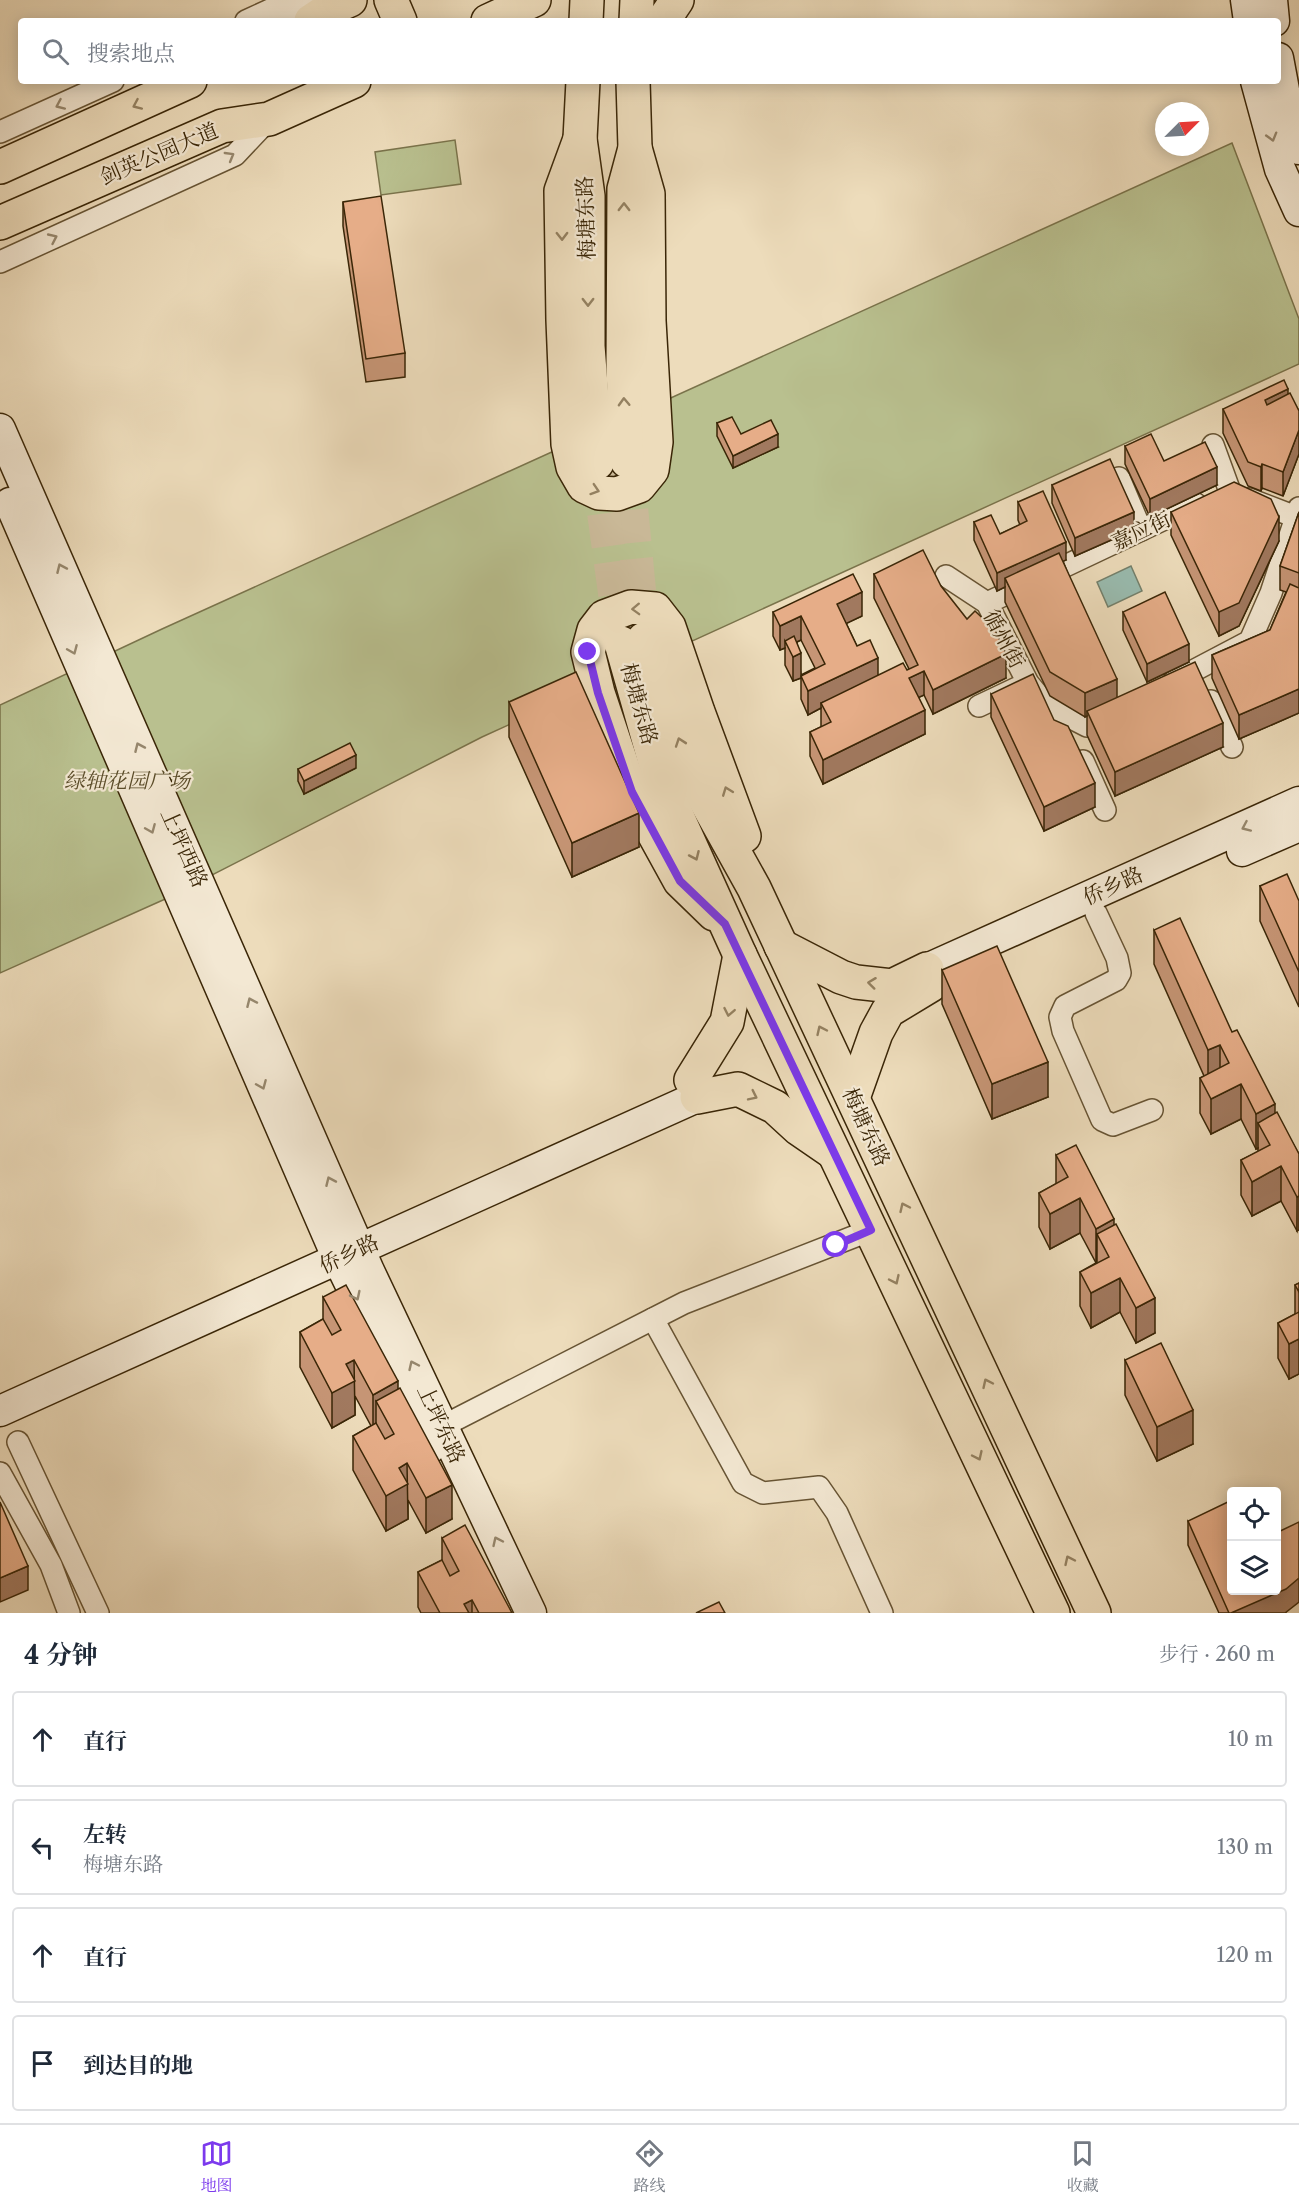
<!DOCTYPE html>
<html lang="zh">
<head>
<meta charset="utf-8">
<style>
	body { margin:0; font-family:"Libre Caslon Text","Noto Serif SC",serif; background:#f6f6f7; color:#1f2937 }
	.controls { position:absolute; right:18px; bottom:18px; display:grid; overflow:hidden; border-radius:6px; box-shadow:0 3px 15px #0003 }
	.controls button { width:54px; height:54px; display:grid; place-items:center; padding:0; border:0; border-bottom:2px solid #e0e1e3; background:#fff; color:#1f2937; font:30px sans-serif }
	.compass { position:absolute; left:1155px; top:102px; width:54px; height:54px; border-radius:50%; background:#fff; box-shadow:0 3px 15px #0003; rotate:66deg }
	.stop { position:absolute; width:18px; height:18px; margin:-14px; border:4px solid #7c3aed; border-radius:50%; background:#fff }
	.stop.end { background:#7c3aed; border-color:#fff; box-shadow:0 2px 6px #0008 }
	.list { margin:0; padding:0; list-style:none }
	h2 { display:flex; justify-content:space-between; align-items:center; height:78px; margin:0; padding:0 24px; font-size:26px }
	h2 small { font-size:20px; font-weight:400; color:#747a83 }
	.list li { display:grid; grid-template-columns:39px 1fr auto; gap:18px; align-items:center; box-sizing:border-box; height:96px; margin:0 12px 12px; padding:0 12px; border:2px solid #e0e1e3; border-radius:6px }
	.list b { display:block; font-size:22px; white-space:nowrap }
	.list p { margin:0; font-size:20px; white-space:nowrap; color:#747a83 }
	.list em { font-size:20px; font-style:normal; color:#747a83 }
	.icon { flex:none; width:33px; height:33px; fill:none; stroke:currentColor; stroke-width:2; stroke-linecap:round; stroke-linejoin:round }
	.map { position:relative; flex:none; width:1299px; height:1613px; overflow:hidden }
	.search { position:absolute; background:#fff; box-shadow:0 3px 15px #0003; left:18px; right:18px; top:18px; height:66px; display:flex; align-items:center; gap:15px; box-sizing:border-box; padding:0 21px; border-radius:6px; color:#747a83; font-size:22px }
	.sheet { height:510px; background:#fff }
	nav { display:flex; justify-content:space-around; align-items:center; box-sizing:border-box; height:84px; border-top:2px solid #e0e1e3; background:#fff; font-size:16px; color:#747a83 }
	nav a { display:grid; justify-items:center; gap:3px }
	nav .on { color:#7c3aed }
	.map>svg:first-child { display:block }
	.park { fill:#b9c08f; stroke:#7a734b; stroke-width:1.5 }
	.water { fill:#99bcb0; stroke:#73806c; stroke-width:1.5 }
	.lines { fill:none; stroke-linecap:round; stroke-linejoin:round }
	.primary-tunnel { stroke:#c9b897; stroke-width:33; stroke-dasharray:33 16; stroke-linecap:butt }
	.street-casing { stroke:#675434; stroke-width:24 }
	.secondary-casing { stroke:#3a2607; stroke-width:33 }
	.primary-casing { stroke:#3a2607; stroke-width:36 }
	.street { stroke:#f3e8d3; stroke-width:21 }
	.secondary { stroke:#f3e8d3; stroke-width:30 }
	.primary { stroke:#eddcbb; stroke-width:33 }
	.wall { fill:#c69575; stroke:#3a2607; stroke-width:1.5; fill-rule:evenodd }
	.shaded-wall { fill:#a1795f; stroke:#3a2607; stroke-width:1.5 }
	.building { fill:#e6ad88; stroke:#3a2607; stroke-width:1.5 }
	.oneway { stroke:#96876d }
	.oneway2 { stroke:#948161 }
	.route { stroke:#7c3aed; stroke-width:8 }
	.labels { text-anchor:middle; stroke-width:4.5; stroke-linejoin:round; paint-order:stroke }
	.street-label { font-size:21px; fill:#3a2607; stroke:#f3e8d3 }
	.park-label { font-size:21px; font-style:italic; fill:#5a4c29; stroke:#f3e8d3 }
</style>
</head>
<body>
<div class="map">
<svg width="1299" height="1613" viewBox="0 0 1299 1613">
	<rect width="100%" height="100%" fill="#eddcbb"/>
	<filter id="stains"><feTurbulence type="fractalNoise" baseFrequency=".00333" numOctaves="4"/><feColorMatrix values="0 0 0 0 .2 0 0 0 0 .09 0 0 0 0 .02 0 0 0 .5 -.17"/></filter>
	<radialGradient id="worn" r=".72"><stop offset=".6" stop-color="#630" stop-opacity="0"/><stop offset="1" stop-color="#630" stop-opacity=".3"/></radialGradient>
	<g class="park">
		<path d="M455,140l6,44 -80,11 -6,-43z"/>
		<path d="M1232,143l67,176v45l-817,373 -319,163 -163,73v-268l162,-76z"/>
	</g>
	<path class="water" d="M1131,566l11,25 -34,16 -11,-25z"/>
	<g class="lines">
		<g class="primary-tunnel">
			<path d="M627,461l17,176"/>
			<path d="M597,465l24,175"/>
		</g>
		<g class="street-casing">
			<g id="street">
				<path d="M246,21l26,-12h57"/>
				<path d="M0,132l113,-51"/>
				<path d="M0,262l235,-107 34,-36"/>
				<path d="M1213,445l16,44"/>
				<path d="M1119,478l22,52"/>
				<path d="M1249,499l47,18"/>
				<path d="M946,576l41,27 41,80 18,22 41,21 25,-13"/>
				<path d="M987,603l209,-99"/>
				<path d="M1174,681l76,-40 21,-48 28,-85"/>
				<path d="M1211,701l21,46"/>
				<path d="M979,706l38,-18"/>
				<path d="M1083,761l22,49"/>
				<path d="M1096,913l21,45 3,15 -4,7 -51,26 -5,11 3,14 39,89 11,5 39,-15"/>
				<path d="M653,1319l90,164 20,10 56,-6 18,26 45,100"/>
				<path d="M447,1424l237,-121 187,-73"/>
				<path d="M18,1442l80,171"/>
				<path d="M0,1473l51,92 18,48"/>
			</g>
		</g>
		<g class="secondary-casing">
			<g id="secondary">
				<path d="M1246,0l3,21"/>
				<path d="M1272,0l2,21"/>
				<path d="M1278,58l10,53 11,38"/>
				<path d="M1256,81l24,88 19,42"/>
				<path d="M0,429l369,842 162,342"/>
				<path d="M10,503l328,756 92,189"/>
				<path d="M1242,851l57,-25"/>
				<path d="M927,969l372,-167"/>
				<path d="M0,1411l697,-314"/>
			</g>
		</g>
		<g class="primary-casing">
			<g id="primary">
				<path d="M391,0l9,21"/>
				<path d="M311,21l18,-12 21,-9"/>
				<path d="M488,21l46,-21"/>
				<path d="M586,21l1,-21"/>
				<path d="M636,21l1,-21"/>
				<path d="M663,21l14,-21"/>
				<path d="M583,81l-3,58 8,57v150l9,117"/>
				<path d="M580,139l-19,52 2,129 5,124 5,23 11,19 15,7 18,1 22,-8 13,-16 4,-28 -7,-121 -1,-127 -13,-46"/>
				<path d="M0,167l190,-86"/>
				<path d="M0,223l222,-97 47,-7 85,-38"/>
				<path d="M627,461l-4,-92 1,-180 11,-41 -2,-67"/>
				<path d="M644,639l45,132 65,117 340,725"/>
				<path d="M621,643l38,133 81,179 313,658"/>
				<path d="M714,914l-34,-33 -49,-89 -33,-99 -10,-41 6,-22 10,-13 27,-10 24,2 14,18 29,85 46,124"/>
				<path d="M781,946l60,31 15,5 36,4 35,-17"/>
				<path d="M691,1080l36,-58 13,-67"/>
				<path d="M697,1097l41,-8 37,18 24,22 32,22"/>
				<path d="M853,1098l23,-65 12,-22 43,-26"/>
			</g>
		</g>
		<use href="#street" class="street"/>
		<use href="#secondary" class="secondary"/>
		<use href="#primary" class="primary"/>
	</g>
	<g class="wall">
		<path d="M343,202l62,151v24l-39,5 -23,-156z"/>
		<path d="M1288,394l11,17v43l-16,42 -21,-8 -1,3 -13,-5 -25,-53v-24z"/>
		<path d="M717,423l24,11 37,13 -45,21 -16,-32z"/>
		<path d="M1125,446l39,15 53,24 -67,32 -25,-53z"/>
		<path d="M1052,485l82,45 -59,26 -23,-53z"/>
		<path d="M1018,502l48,58 -3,1 54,137 106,49 -108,49 -28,-61v-19l-2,1 -35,-21 -45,-94v-15l-8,4 -23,-51v-18l26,12 20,-9 -2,-5z"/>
		<path d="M1171,512l108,29 -40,85 -20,10 -48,-101z"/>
		<path d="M1299,512v201l-60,26 -27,-61v-23l58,-25 16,-38 -6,-2v-24z"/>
		<path d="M874,574l67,12 65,92 -73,36 -9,-19 -5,2 6,37 -102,50 -13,-28v-24l11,-5v-19l-13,7 -7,-16v-21l-8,3 -8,-16v-17l-5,2 -7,-14v-24l89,4 -16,7 11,23 21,29 29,-5 2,-1 -35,-71zM801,640l14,28 -14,7 -4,-33z"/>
		<path d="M1123,612l66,50 -42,20 -24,-52z"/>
		<path d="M991,694l104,113 -51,24 -53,-114z"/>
		<path d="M509,702l130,145 -67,30 -63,-140z"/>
		<path d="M356,768l-52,26 -6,-13v-12z"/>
		<path d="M1260,886l39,15v106l-39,-86z"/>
		<path d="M1154,930l78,102 43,81 24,41 -2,77 -16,-30 -29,15 -11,-21v-35l17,-8v-4l-2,1 -15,-30 -30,15 -11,-21v-35l4,-2 -50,-112z"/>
		<path d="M942,970l106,127 -56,22 -50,-115z"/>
		<path d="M1056,1155l58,70 41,108 -19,10 -16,-31 -29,16 -11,-22v-34l16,-9 -16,-30 -30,16 -11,-22v-34l17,-9z"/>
		<path d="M1299,1283v91l-10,5 -11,-21v-35l17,-9v-29z"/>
		<path d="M323,1297l75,92 54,130 -26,14 -18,-33v19l-22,12 -33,-61v-34l18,-10 -16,-30v19l-23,13 -32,-61v-35l23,-13z"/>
		<path d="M1125,1360l68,84 -36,17 -32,-66z"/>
		<path d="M1188,1521l98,92h-67l-31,-68z"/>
		<path d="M442,1538l70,75h-91l-3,-6v-35l24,-12z"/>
	</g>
	<g class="shaded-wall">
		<path d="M1288,389v23l-23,12v-24z"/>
		<path d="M1299,430v24l-16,42v-24z"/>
		<path d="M778,434v13l-45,21v-12z"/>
		<path d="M1262,464v24l-1,3v-24z"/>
		<path d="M1217,467v18l-67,32v-18z"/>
		<path d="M1134,512v18l-59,26v-18z"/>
		<path d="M1279,517v24l-40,85 -20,10v-24z"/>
		<path d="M1066,542v18l-57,26 -4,-8v9l-8,4v-18z"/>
		<path d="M862,592v24l-25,12v-24z"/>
		<path d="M801,616v24l-13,6 -3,-5v7l-5,2v-24z"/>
		<path d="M1189,644v18l-42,20v-18z"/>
		<path d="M801,653v24v-1v2l-8,3v-24z"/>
		<path d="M1006,654v24l-73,36v-24z"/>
		<path d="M878,658v24l-57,21v5l-13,7v-24z"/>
		<path d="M924,671v24l-15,7v-24z"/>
		<path d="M1117,679v23l-30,9v5l-2,1v-24z"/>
		<path d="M1299,689v24l-60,26v-24z"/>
		<path d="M925,710v24l-102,50v-24z"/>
		<path d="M1223,723v24l-108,49v-24z"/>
		<path d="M356,755v13l-52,26v-13z"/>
		<path d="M1095,783v24l-51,24v-24z"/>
		<path d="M639,813v34l-67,30v-34z"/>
		<path d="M1220,1045v34l-12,5v-34z"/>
		<path d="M1048,1062v35l-56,22v-35z"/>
		<path d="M1241,1084v35l-30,15v-35z"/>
		<path d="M1275,1104v35l-17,-16v25l-2,1v-35z"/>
		<path d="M1281,1166v35l-29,15v-34z"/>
		<path d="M1299,1196v34l-2,1v-34z"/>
		<path d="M1080,1198v35l-30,16v-35z"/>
		<path d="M1114,1219v34l-17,-19v29h-1v-34z"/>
		<path d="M1120,1278v34l-29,16v-35z"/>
		<path d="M1155,1298v35l-19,10v-35z"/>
		<path d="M1299,1339v35l-10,5v-35z"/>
		<path d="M354,1360l1,55 -23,13v-35l14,-29z"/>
		<path d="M398,1381v35l-22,-15v27l-3,2v-35z"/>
		<path d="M1193,1410v34l-36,17v-34z"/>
		<path d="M407,1463l1,56 -22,12v-35l13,-28z"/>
		<path d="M452,1485v34l-26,14v-35z"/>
		<path d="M28,1566v24l-28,12v-24z"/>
		<path d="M1299,1578v24l-14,11h-54z"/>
		<path d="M472,1600v13h-8v-9z"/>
	</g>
	<g class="building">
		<path d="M381,196l24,157 -39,6 -23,-157z"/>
		<path d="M1284,380l4,9 -23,11 2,5 23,-12 9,18v19l-16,42 -21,-8 -1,3 -13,-5 -25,-53z"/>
		<path d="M732,417l9,17 30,-14 7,14 -45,22 -16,-33z"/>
		<path d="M1151,434l13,27 41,-19 12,25 -67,32 -25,-53z"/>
		<path d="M1110,459l24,53 -59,26 -23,-53z"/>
		<path d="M1234,482l37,17 8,18 -40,86 -20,9 -48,-100z"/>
		<path d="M1043,491l23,51 -69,31 -23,-51 17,-7 9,19 27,-13 -9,-19z"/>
		<path d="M1299,512v61l-19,-7z"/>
		<path d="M923,550l18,36 26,33 8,-8 20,19 11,24 -73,36 -9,-19 -15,7 16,32 -102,50 -13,-28 21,-10 -10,-19 82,-40 4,7 11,-5 -44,-91z"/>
		<path d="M1059,553l58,126 -32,14 -35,-21 -45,-94z"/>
		<path d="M853,574l9,18 -25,12 20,42 13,-6 8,18 -70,33 -7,-15 24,-12 -24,-48 -21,10 -7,-14z"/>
		<path d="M1290,584l9,4v101l-60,26 -27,-60 58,-25z"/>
		<path d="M1165,592l24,52 -42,20 -24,-52z"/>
		<path d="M794,636l7,17 -8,4 -8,-16z"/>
		<path d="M1195,662l28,61 -108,49 -28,-61z"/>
		<path d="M576,672l63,141 -67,30 -63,-141z"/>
		<path d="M1033,674l21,46 14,6 27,57 -51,24 -53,-113z"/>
		<path d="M350,743l6,12 -52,26 -6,-12z"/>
		<path d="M1287,874l12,27v71l-39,-86z"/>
		<path d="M1180,918l52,114 5,-2 38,74 -19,10 -15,-30 -30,15 -11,-21 29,-15 -9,-18 -12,5 -54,-120z"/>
		<path d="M997,946l51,116 -56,22 -50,-114z"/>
		<path d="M1277,1112l22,42v42l-2,1 -16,-31 -29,16 -11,-22 29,-15 -12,-22z"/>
		<path d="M1076,1145l38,74 -18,10 -16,-31 -30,16 -11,-21 29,-16 -12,-22z"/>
		<path d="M1116,1224l39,74 -19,10 -16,-30 -29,15 -11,-21 29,-15 -12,-23z"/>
		<path d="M1299,1283v9l-4,-7z"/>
		<path d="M346,1285l52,96 -25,14 -19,-35 -8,4 9,17 -23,12 -32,-61 23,-13 9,16 9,-5 -18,-33z"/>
		<path d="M1299,1312v27l-10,5 -11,-21z"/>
		<path d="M1161,1343l32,67 -36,17 -32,-67z"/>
		<path d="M400,1388l52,97 -26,13 -19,-35 -8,5 9,16 -22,12 -33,-60 23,-13 9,16 9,-5 -18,-33z"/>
		<path d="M1232,1500v90h44v-57l23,-11v56l-13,11 -55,24h-2l-41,-92z"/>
		<path d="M0,1502l28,64 -28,12z"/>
		<path d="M465,1525l47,88h-33l-7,-13 -8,4 5,9h-29l-22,-41 24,-12 8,16 9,-5 -17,-33z"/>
		<path d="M719,1602l6,11h-29z"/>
	</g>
	<defs><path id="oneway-chevron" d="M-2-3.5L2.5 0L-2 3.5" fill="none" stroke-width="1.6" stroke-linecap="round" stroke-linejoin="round" transform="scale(1.5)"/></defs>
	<g class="oneway">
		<use href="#oneway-chevron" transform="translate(60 105) rotate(156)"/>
		<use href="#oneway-chevron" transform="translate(1272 137) rotate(74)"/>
		<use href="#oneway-chevron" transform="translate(230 156) rotate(-30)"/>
		<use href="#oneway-chevron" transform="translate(53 238) rotate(-25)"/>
		<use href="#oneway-chevron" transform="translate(61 568) rotate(-114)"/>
		<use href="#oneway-chevron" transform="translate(73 650) rotate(67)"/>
		<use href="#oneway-chevron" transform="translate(139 747) rotate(-114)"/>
		<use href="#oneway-chevron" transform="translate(1246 827) rotate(156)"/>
		<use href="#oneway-chevron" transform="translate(151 829) rotate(67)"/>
		<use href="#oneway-chevron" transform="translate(251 1002) rotate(-114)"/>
		<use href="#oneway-chevron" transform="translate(262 1085) rotate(67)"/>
		<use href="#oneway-chevron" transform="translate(330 1181) rotate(-114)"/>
		<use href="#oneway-chevron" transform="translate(356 1296) rotate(64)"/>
		<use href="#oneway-chevron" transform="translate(413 1365) rotate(-115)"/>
		<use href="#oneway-chevron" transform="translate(497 1541) rotate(-115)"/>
	</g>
	<g class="oneway2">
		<use href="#oneway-chevron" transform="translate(137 105) rotate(156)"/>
		<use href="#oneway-chevron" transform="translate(624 207) rotate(-90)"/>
		<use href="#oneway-chevron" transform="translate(562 236) rotate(89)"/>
		<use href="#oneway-chevron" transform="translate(588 302) rotate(90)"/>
		<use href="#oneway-chevron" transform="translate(624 402) rotate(-92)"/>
		<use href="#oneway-chevron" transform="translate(595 490) rotate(18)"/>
		<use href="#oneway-chevron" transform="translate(636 609) rotate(178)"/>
		<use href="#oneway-chevron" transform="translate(680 742) rotate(-109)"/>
		<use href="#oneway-chevron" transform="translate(727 791) rotate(-111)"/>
		<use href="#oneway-chevron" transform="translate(695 856) rotate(66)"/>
		<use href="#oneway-chevron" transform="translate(872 983) rotate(-173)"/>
		<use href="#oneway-chevron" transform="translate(729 1012) rotate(101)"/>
		<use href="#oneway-chevron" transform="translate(821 1030) rotate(-115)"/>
		<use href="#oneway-chevron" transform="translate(753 1096) rotate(26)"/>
		<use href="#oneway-chevron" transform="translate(904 1207) rotate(-115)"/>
		<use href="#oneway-chevron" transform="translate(895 1280) rotate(65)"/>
		<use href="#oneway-chevron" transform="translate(987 1383) rotate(-115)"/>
		<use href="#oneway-chevron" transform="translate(978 1456) rotate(65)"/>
		<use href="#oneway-chevron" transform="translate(1069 1560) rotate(-115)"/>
	</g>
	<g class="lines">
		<path class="route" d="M588,652l10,41 34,99 48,89 45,43 146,306 -35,15"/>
	</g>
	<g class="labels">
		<g class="street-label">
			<text transform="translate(159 154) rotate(-23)" y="7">剑英公园大道</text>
			<text transform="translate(586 218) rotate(-92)" y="7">梅塘东路</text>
			<text transform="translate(1141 531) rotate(-25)" y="7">嘉应街</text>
			<text transform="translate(1004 639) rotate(62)" y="7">循州街</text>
			<text transform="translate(639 704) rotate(74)" y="7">梅塘东路</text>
			<text transform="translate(184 848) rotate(66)" y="7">上坪西路</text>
			<text transform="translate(1113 886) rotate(-24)" y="7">侨乡路</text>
			<text transform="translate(866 1127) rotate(65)" y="7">梅塘东路</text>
			<text transform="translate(349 1254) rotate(-25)" y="7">侨乡路</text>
			<text transform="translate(441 1424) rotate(65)" y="7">上坪东路</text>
		</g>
		<g class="park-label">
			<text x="127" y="788">绿轴花园广场</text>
		</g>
	</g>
	<rect width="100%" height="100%" filter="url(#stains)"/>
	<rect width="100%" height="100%" fill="url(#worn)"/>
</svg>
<div class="controls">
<button><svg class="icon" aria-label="locate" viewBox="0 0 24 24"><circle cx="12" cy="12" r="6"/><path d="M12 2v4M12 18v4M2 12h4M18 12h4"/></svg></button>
<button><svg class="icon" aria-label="layers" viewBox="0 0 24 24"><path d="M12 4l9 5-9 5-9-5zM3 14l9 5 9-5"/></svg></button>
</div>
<svg class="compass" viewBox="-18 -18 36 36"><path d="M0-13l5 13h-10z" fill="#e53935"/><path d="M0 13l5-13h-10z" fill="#747a83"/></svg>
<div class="stop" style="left:836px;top:1245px"></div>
<div class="stop end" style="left:588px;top:652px"></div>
<div class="search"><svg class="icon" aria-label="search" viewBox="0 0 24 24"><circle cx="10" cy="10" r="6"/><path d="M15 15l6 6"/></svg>搜索地点</div>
</div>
<section class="sheet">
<h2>4 分钟<small>步行 · 260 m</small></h2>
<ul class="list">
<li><svg class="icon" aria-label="ahead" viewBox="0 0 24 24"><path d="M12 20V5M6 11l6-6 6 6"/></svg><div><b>直行</b></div><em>10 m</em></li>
<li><svg class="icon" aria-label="left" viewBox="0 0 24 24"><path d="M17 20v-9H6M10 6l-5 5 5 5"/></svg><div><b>左转</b><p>梅塘东路</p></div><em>130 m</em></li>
<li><svg class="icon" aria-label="ahead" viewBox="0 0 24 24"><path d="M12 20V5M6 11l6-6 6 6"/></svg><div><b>直行</b></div><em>120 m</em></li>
<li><svg class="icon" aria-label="arrive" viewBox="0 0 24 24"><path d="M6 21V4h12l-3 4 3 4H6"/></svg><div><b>到达目的地</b></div></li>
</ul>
</section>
<nav>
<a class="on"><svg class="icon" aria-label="map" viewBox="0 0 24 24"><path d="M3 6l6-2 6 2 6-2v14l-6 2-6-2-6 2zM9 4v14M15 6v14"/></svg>地图</a>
<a><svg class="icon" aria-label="directions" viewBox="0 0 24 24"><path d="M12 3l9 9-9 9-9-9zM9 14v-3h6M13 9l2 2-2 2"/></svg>路线</a>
<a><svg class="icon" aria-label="saved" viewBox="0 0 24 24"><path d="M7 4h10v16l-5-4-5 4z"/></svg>收藏</a>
</nav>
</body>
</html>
